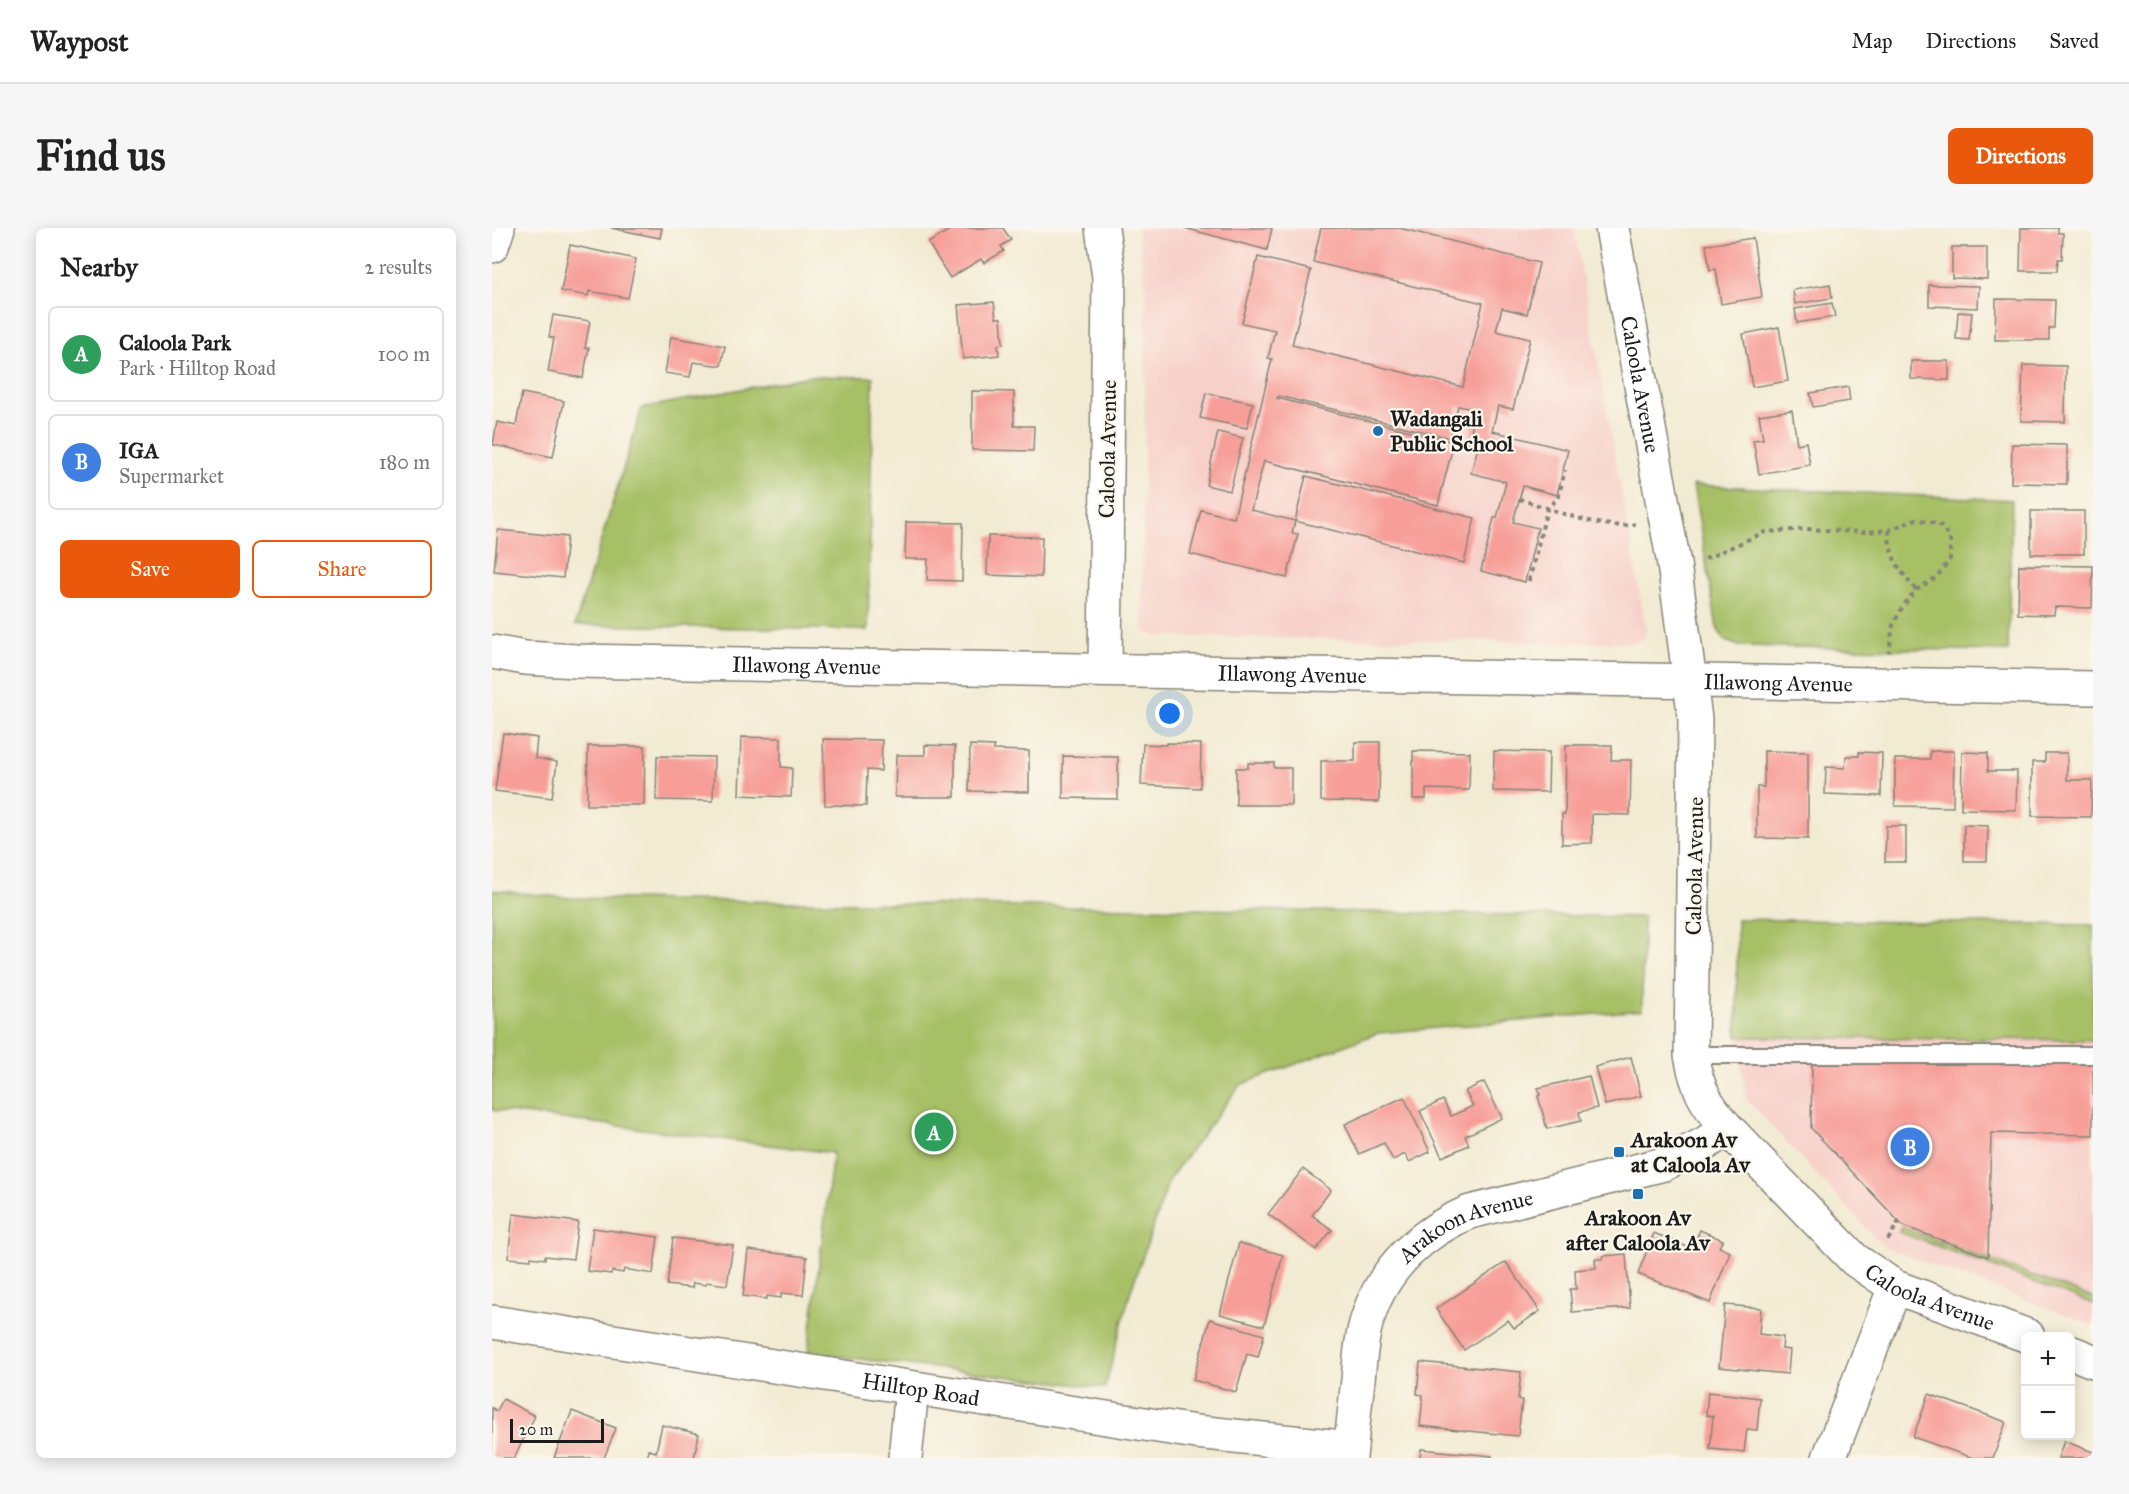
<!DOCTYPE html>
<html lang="en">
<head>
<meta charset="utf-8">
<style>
	body { margin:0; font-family:"IM FELL Great Primer",serif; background:#f6f6f6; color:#222 }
	.controls { position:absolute; right:18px; bottom:18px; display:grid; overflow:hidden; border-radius:9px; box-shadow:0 3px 15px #0003 }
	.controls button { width:54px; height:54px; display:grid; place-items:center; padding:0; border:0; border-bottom:2px solid #e0e0e0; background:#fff; color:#222; font:30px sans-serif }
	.scale { position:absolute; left:18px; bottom:15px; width:94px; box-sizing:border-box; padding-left:6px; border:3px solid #1c1c1c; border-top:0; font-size:16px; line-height:21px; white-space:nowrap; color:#1c1c1c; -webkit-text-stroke:4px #fbf7ec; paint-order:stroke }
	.you { position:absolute; left:678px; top:486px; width:21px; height:21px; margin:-15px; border:4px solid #fff; border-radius:50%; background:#1a73e8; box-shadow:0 0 0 9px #1a73e833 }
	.badge { display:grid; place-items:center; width:39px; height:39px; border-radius:50%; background:#ea580c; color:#fff; font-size:20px; font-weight:700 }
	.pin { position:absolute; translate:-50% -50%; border:3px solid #fff; box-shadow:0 2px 6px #0006 }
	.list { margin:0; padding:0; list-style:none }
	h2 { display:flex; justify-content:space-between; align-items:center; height:78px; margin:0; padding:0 24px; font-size:26px }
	h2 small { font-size:20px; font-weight:400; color:#767676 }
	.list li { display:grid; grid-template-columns:39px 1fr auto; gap:18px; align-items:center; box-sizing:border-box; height:96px; margin:0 12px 12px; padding:0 12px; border:2px solid #e0e0e0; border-radius:9px }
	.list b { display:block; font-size:22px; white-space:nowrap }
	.list p { margin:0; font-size:20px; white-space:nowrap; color:#767676 }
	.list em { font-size:20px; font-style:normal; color:#767676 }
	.actions { display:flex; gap:12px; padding:18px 24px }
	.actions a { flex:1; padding:14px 0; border:2px solid #ea580c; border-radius:9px; text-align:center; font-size:21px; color:#ea580c }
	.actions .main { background:#ea580c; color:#fff }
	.map { position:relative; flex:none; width:1601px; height:1230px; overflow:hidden; border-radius:9px }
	header { display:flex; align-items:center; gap:36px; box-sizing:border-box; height:84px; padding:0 30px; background:#fff; border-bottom:2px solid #e0e0e0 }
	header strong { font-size:28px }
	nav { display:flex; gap:33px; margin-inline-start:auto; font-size:21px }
	.intro { display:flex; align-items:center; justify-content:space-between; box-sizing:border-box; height:144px; padding:0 36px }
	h1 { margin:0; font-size:42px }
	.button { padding:15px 27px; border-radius:9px; background:#ea580c; color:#fff; font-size:21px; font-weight:700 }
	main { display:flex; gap:36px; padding:0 36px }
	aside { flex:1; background:#fff; border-radius:9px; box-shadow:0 3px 15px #0003 }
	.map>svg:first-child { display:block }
	.built { fill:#f7d0c9 }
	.green { fill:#a7c066; stroke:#626e41; stroke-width:1.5 }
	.building { fill:#f79e98 }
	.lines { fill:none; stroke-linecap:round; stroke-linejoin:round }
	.lane-casing { stroke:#878478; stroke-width:20 }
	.street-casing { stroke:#878478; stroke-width:36 }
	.path { stroke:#878478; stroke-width:4; stroke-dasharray:4.5 4.5; stroke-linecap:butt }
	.lane { stroke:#fff; stroke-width:16 }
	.street { stroke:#fff; stroke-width:33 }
	.poi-dot { fill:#1f6fb2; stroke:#fbf7ec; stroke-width:2 }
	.labels { text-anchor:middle; stroke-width:4.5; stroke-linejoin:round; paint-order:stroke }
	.street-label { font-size:22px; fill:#1c1c1c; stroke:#fbf7ec }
	.poi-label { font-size:22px; font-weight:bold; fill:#1c1c1c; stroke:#fbf7ec; text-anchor:start }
</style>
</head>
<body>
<header>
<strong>Waypost</strong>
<nav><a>Map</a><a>Directions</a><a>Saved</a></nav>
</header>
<div class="intro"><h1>Find us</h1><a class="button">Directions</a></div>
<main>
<aside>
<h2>Nearby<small>2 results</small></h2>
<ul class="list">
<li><span class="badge" style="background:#2e9e5b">A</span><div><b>Caloola Park</b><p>Park · Hilltop Road</p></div><em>100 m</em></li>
<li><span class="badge" style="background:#3f7fe0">B</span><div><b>IGA</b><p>Supermarket</p></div><em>180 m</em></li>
</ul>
<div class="actions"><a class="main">Save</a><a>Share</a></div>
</aside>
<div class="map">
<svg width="1601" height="1230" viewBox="0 0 1601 1230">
	<rect width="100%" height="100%" fill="#fbf7ec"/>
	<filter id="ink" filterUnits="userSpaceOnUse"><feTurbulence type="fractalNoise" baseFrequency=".0167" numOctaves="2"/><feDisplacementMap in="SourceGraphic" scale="12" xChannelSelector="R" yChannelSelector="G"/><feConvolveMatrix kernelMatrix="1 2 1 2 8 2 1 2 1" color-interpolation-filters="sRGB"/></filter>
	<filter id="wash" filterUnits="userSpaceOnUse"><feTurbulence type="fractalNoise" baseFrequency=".008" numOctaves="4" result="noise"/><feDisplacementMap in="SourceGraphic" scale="24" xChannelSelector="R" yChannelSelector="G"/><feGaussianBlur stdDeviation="1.35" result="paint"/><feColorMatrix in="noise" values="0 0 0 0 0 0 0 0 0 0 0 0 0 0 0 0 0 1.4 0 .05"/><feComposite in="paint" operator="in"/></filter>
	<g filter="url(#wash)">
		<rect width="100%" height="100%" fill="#f2ebd3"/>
		<g class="built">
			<path d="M645,0h437l72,401 -2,9 -9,5 -479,-7 -11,-5 -3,-12 4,-326z"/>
			<path d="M1245,809l356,3v285l-209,-78 -138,-148z"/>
		</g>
		<g class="green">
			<path d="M318,148l63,1 -5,253 -293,-5 67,-217z"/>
			<path d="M1201,257l319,15 -4,151 -269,-5 -14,-5 -8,-13z"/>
			<path d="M0,662l78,8 1073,19 -1,93 -264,23 -138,52 -70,93 -40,115 -25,95 -297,-35 25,-200 -341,-43z"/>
			<path d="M1245,691l356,6v115l-356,-3z"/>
			<path d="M1409,999l192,71v6l-194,-72z"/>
		</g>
		<g id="blocks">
			<g class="building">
				<path d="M119,0h51l-2,10z"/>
				<path d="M461,0h50l8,12 -10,6 3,5 -20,12 -3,-4 -31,19 -22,-35z"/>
				<path d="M692,0h88l-5,22z"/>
				<path d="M829,0h78l140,35 -12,51 -25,-6 -6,23 34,8 -17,70 -15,-3 -6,25 76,19 -11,45 -34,-9 -10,36 25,6 -13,54 -44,-11 13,-53h3l9,-36 -35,-9 7,-26 -10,-2 8,-35 -18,-4 -8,32 -171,-42 -2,2 177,44 -16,63 -174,-44 -13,49 44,11 -3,12 6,1 -11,44 -97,-24 11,-44 33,8 38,-159 -4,-1 7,-28 -33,-7 16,-66 53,13 -19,75 171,42 20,-84 -170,-41z"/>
				<path d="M1529,0h37v5h5l-1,26h-4l-1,12h-37z"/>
				<path d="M1261,10l9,59 -41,7 -5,-35 -6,1 -4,-25z"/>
				<path d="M78,17l66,14 -8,39 -39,-7 -1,5 -27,-5z"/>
				<path d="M1460,19h35v32l-35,-1z"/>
				<path d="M1338,56l2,14 -37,6 -2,-14z"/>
				<path d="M1437,57l50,1 -1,22 -49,-2z"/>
				<path d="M1504,71l59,1 -1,28h-5v12h-54z"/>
				<path d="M502,74l2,16h5l2,26 -5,1 1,10 -36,4 -5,-54z"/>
				<path d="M1340,75l3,14 -38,6 -2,-14z"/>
				<path d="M1466,84l14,1 -3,27 -13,-1z"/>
				<path d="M61,87l37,6 -5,27h4l-6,30 -35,-6 6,-34 -5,-1z"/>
				<path d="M1287,99l9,54 -36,6 -9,-53z"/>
				<path d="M179,109l54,9 -4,20 -28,-4 -3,15 -25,-4z"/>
				<path d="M1419,133h38v19l-38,-1z"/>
				<path d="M1531,137l43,1 -1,56 -44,-1z"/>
				<path d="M1356,159l2,14 -37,6 -3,-14z"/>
				<path d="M480,163l42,1v34h20l-1,25 -61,-1z"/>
				<path d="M30,165l42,8 -11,56 -60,-12 4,-23 19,4z"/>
				<path d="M714,165l47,10 -6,25 -47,-10z"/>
				<path d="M1300,182l5,34 9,-2 4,23 -51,9 -6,-34 10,-1 -4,-24z"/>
				<path d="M726,204l25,6 -13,53 -24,-6z"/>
				<path d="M1520,216l55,1v39l-56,-1z"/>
				<path d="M814,248l169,42 -11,45 -169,-42z"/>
				<rect x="1539" y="283" width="53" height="43"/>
				<path d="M414,294l57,1 -1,58 -35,-1 1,-21h-23z"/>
				<path d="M6,302l69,7 -4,41 -69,-7z"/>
				<path d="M496,308l54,1 -1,40 -54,-2z"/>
				<path d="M1527,337l74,1 -1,42 -37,-1 -1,8 -36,-1z"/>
				<path d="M11,505l34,5 -2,20 22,4 -5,36 -57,-7z"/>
				<path d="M249,509l40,1v29l11,1 -1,29 -52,-2z"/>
				<path d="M331,511l59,1 -1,31 -14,-1 -1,36 -41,-1z"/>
				<path d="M863,514h25l-1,60 -58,-1v-40h34z"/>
				<path d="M674,515l35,1 -1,44 -59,-3 2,-41 23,1z"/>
				<path d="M433,517l30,1v51h-60l1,-42h29z"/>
				<path d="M478,517l24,1v4l35,1v41l-60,-1z"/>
				<path d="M1074,517h46l-1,15h20l-1,55 -38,-1v29l-30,1v-30h3z"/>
				<path d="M96,518h57l-1,59h-57z"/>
				<path d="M921,523l57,1 -1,38 -43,-1v10h-13z"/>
				<path d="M1002,523l55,1 -1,40 -55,-1z"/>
				<path d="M1272,523l44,1v87l-51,-1v-51h7z"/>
				<path d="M1438,523h24l-1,56 -58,-1v-47h35z"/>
				<path d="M1367,524l23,1 -1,43 -56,-2 1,-27 19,1 1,-12h13z"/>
				<path d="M1470,524l26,1v18h29l-1,39 -55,-1z"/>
				<path d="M1553,525h22v27h25l-1,37 -59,-1v-54h13z"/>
				<path d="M165,528l57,1 -1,44 -57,-1z"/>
				<path d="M571,528l55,1v42l-55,-1z"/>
				<path d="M756,535h26v5h17v37h-55v-37h12z"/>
				<path d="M1472,597l24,1 -1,35h-23z"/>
				<path d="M1394,598h20v36h-21z"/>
				<path d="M1139,829l10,39 -36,9 -10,-38z"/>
				<path d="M1320,833l281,3v71l-102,-2 -3,124 -85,-31 -92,-98z"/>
				<path d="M1097,848l8,32 -18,4 2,9 -34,8 -9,-33 2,-1 -2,-7z"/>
				<path d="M992,854l18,36 -37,18 4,9 -27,12 -22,-46 23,-11 8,16 22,-10 -8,-15z"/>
				<path d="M912,869l26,55 -21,10 -4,-8 -12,6 -9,-17 -25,11 -14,-30z"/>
				<path d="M811,941l28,21 -19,25 20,15 -16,20 -48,-36z"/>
				<path d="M21,986l65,8 -5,37 -28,-3v3l-14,-2v3l-23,-2z"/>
				<path d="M101,1000l65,9 -5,37 -29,-5 -1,4 -11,-2 -1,3 -24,-3z"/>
				<path d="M1208,1002l23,10 -4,7 11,5 -20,51 -72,-29 16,-41 38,16z"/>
				<path d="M181,1010l60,7 -6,40 -21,-3v3l-13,-2 -1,5 -25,-3z"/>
				<path d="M747,1015l44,12 -19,71 -44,-12z"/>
				<path d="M256,1022l59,7 -4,38 -22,-2v5l-14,-2 -1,3 -23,-3z"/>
				<path d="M1134,1026l4,54 -58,4 -2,-23h6l-1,-19 21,-2 -1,-9h8v-3z"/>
				<path d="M1014,1034l34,49 -26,17 -6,-8 -44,30 -28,-41z"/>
				<path d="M1233,1077l36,3 -2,26 24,3 -1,12 8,1 -2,24 -69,-7z"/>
				<path d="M718,1091l54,16 -6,22 -11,-3 -11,38 -43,-12z"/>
				<path d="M928,1134l101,10 -3,28h4l-4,36 -98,-10 3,-31 -6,-1z"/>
				<path d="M1216,1164l52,6 -3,32 -10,-1 -3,23 -34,-3 3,-33 -7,-1z"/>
				<path d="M1437,1166l77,28 -13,36h-20l-60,-21z"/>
				<path d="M11,1171l32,17 -21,42h-22v-50l5,3z"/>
				<path d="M80,1183l44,17 -12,30h-50z"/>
				<path d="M170,1197l37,9 -5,24h-47l2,-8 7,2z"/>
				<path d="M1572,1213l29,11 -1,6h-34z"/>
				<path d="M929,1221l71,7v2h-72z"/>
			</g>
		</g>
	</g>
	<g filter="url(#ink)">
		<use href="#blocks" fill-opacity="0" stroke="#878478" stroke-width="1.5"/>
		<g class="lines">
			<g class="lane-casing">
				<path id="lane" d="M1199,827h402"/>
			</g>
			<g class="street-casing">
				<g id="street">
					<path d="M610,0l7,49 -4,393"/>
					<path id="s1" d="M1120,0l62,336 21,155 -4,336c6,33 14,48 36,73l128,132 40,27 133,49"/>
					<path d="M0,18l6,-18"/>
					<path id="s2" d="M0,424l33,6 51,3 1517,27"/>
					<path id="s3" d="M0,1094l704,110 155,16"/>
					<path d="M1578,1124l23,9"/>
					<path d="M413,1230l7,-69"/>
					<path id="s4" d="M858,1230c2,-26 5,-52 8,-78 2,-21 3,-43 10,-63 15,-49 55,-86 102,-105l194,-48 42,-21 21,-15"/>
					<path d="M1337,1230l66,-171"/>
				</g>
			</g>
			<g class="path">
				<path d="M1027,271c30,9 87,33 116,25"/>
				<path d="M1397,302c0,27 10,40 27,60"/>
				<path d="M1213,331l60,-27 41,-3 58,3 25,-2 27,-11 23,5 11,14v21l-13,18 -21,13 -13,16 -10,19 -4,27"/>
				<path d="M1037,353l18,-72 11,-11 7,-28"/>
				<path d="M1396,1012l11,-19"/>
			</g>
			<use href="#lane" class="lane"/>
			<use href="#street" class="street"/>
		</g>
	</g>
	<g class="poi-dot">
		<circle cx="886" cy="203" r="6"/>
		<rect x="1121" y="918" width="12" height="12" rx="3"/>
		<rect x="1140" y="960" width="12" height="12" rx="3"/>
	</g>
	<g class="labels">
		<g class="street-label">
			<text dy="8" stroke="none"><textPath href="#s1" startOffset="159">Caloola Avenue</textPath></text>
			<text transform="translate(615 221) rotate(-89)" y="8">Caloola Avenue</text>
			<text dy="8" stroke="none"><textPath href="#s2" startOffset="315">Illawong Avenue</textPath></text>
			<text dy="8" stroke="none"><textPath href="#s2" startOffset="801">Illawong Avenue</textPath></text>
			<text dy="8" stroke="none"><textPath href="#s2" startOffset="1287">Illawong Avenue</textPath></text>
			<text transform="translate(1202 638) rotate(-89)" y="8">Caloola Avenue</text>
			<text dy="8" stroke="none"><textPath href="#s4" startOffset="284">Arakoon Avenue</textPath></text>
			<text dy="8" stroke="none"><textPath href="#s1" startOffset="1185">Caloola Avenue</textPath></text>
			<text dy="8" stroke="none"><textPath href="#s3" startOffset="434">Hilltop Road</textPath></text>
		</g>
		<g class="poi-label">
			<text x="898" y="198">Wadangali<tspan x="898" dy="25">Public School</tspan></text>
			<text x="1139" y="919">Arakoon Av<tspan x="1139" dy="25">at Caloola Av</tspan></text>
			<text x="1146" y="997" text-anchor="middle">Arakoon Av<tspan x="1146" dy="25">after Caloola Av</tspan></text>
		</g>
	</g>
</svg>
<div class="controls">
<button>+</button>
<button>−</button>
</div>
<div class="scale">20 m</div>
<div class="you"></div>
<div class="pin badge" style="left:442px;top:904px;background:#2e9e5b">A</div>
<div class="pin badge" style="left:1418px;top:919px;background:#3f7fe0">B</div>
</div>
</main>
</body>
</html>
